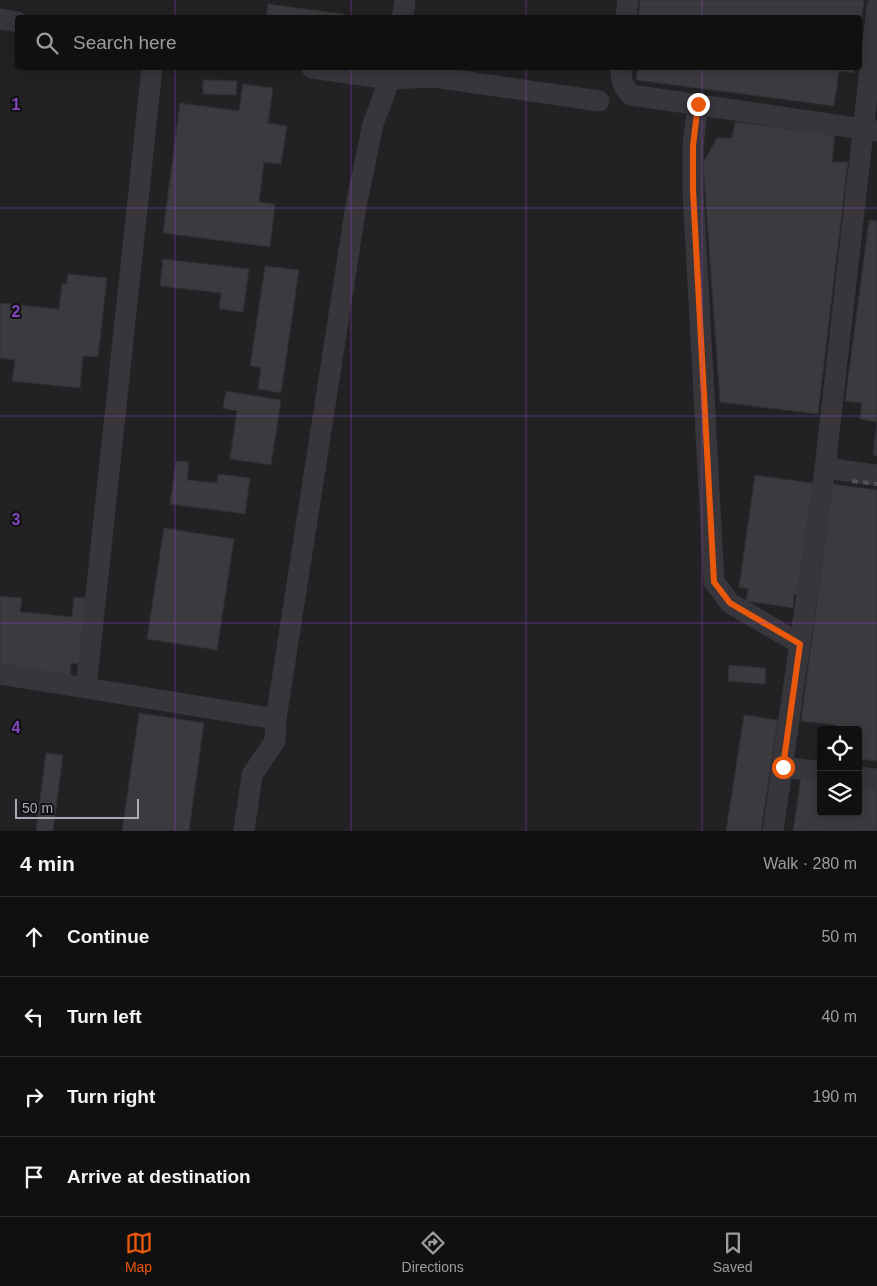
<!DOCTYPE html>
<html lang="en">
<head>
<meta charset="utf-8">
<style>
	body { margin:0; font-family:Arial,sans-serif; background:#1e1e1f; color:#f1f3f6 }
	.controls { position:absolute; right:15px; bottom:15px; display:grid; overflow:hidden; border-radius:5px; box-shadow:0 2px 12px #0003 }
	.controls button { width:45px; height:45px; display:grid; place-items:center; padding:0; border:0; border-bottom:1px solid #303031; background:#101011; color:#f1f3f6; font:25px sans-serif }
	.scale { position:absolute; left:15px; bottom:12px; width:124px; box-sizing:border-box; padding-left:5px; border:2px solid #a9a8b6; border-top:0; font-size:14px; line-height:18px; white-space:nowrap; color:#a9a8b6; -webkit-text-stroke:4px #111012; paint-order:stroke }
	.stop { position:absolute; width:15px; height:15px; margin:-11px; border:4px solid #ea580c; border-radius:50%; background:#fff }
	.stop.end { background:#ea580c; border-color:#fff; box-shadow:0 1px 5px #0008 }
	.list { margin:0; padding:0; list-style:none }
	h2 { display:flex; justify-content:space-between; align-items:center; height:65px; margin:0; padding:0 20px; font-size:21px }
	h2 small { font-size:16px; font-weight:400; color:#9c9d9f }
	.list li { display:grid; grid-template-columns:32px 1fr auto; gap:15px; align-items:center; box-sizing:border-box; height:80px; padding:0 20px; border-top:1px solid #303031 }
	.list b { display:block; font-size:19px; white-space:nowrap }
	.list em { font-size:16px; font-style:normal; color:#9c9d9f }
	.icon { flex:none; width:28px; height:28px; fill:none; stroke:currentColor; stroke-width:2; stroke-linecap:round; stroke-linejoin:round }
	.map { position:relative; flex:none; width:877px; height:831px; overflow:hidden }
	.search { position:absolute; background:#101011; box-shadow:0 2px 12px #0003; left:15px; right:15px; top:15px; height:55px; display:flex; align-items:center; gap:12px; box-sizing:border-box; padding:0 18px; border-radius:5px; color:#9c9d9f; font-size:19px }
	.sheet { height:385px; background:#101011 }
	nav { display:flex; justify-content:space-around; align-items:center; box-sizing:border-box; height:70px; border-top:1px solid #303031; background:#101011; font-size:14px; color:#9c9d9f }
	nav a { display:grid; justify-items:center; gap:2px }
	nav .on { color:#ea580c }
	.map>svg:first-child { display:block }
	.built { fill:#222124; fill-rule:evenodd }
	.building { fill:#3b3a3e; stroke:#312f33 }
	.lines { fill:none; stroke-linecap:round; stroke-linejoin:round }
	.minor { stroke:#38363b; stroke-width:21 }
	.rail { stroke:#525158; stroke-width:4; stroke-dasharray:6 5; stroke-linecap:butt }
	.route { stroke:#ea580c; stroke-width:6 }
	.grid { fill:none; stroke:#8445bd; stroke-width:1; stroke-opacity:0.55 }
	.grid-label { font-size:16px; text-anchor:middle; font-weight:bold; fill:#8445bd; stroke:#111012; stroke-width:4; stroke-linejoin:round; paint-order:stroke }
</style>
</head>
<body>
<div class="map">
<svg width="877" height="831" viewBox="0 0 877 831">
	<rect width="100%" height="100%" fill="#161517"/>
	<path class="built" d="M0,0h877v831h-877zM18,18h842v50h-842zM821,730h37v82h-37z"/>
	<g class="building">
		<path d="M640,0h224l-4,31v-13h-222z"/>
		<path d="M268,4l76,10 -1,4h-77z"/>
		<path d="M638,68h217l-1,5 -15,-2 -5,35 -198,-26z"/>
		<path d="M203,80l34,1 -1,14 -33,-1z"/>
		<path d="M243,84l30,4 -5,35 19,3 -6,38 -17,-2 -5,40 16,2 -5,43 -107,-14 17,-130 59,8z"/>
		<path d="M735,122l100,12 -3,28h16l-30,252 -98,-12 -17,-239 14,-25h15z"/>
		<path d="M869,220l8,1v201l-17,-3 2,-16 -17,-2z"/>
		<path d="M163,259l86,10 -6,43 -24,-3 2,-16 -61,-7z"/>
		<path d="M265,266l34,4 -18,123 -23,-4 3,-21 -11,-2z"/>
		<path d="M68,274l39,4 -9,79 -15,-1 -3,32 -68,-7 3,-21 -15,-2v-55l59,6 3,-25h5z"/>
		<path d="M226,391l55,9 -10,65 -41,-6 7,-48 -14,-3z"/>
		<path d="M877,422v34l-4,-1z"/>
		<path d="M176,461l13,1 -2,18 30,3 1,-9 32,4 -5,36 -75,-10z"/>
		<path d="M755,475l63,9 -16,112 -8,-2 -1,14 -47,-7 2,-12 -9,-2z"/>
		<path d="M832,484l45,6v271l-19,-2v-29h-24l1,-5 -34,-4z"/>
		<path d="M164,528l70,11 -17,111 -70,-11z"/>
		<path d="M0,596l22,2 -2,14 52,5 2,-20 18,2 -7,66 -14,-2 -1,13 -70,-3z"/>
		<path d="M729,665l37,3 -1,16 -37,-3z"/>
		<path d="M139,713l65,10 -15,108h-67z"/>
		<path d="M744,715l34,5 -17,111h-35z"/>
		<path d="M46,753l17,2 -10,76h-17z"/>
		<path d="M801,777l20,3v32h37v-27l19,3v43h-84z"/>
	</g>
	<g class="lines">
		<g class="minor">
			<path d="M402,18l3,-15"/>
			<path d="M626,18l2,-18"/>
			<path d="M0,19l18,3"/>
			<path d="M152,68l-66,620 190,31"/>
			<path d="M312,68l78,11 44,-2 165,24"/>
			<path d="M621,68c0,11 1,18 10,27l246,36"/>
			<path d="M698,104l-5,42v44l21,392 16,21 70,41"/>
			<path d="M825,468l52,7"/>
			<path d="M0,674l86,14"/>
			<path d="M783,767l38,5"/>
			<path d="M858,777l19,2"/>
			<path d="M244,831l8,-56 23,-34 1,-22 80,-513 17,-82 17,-45 3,-11"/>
			<path d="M773,831l52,-363 52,-461"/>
		</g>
		<path class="rail" d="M852,481l25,3"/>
	</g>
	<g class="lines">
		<path class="route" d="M698,104l-5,42v44l21,392 16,21 70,41 -17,123"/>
	</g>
	<path class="grid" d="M175,0v18M351,0v18M526,0v18M702,0v18M175,68v763M351,68v763M526,68v763M702,68v763M0,208h877M0,416h877M0,623h877"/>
	<g class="grid-label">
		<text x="16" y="110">1</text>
		<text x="16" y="317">2</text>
		<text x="16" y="525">3</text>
		<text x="16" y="733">4</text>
	</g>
</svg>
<div class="controls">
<button><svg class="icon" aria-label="locate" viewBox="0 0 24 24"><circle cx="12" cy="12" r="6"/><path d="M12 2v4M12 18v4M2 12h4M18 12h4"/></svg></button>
<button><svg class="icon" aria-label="layers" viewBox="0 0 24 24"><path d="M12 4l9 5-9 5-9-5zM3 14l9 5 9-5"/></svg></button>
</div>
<div class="scale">50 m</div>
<div class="stop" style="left:783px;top:767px"></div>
<div class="stop end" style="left:698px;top:104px"></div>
<div class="search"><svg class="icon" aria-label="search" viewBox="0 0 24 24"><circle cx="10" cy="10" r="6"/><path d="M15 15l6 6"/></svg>Search here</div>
</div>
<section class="sheet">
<h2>4 min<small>Walk · 280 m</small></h2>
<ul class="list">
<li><svg class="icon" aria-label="ahead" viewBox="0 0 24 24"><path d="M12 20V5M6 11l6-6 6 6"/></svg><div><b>Continue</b></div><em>50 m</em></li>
<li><svg class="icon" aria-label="left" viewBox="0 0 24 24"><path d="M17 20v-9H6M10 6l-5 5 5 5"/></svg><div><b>Turn left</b></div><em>40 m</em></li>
<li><svg class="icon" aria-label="right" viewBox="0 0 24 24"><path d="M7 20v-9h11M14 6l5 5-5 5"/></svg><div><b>Turn right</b></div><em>190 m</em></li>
<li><svg class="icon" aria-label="arrive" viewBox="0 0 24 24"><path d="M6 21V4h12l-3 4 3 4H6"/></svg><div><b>Arrive at destination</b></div></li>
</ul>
</section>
<nav>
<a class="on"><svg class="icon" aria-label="map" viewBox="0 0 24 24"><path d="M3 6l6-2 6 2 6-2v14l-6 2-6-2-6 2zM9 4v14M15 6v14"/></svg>Map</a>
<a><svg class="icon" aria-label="directions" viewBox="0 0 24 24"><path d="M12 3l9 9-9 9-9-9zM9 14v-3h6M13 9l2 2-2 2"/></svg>Directions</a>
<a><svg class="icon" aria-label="saved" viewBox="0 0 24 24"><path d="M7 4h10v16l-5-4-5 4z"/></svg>Saved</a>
</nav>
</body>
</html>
